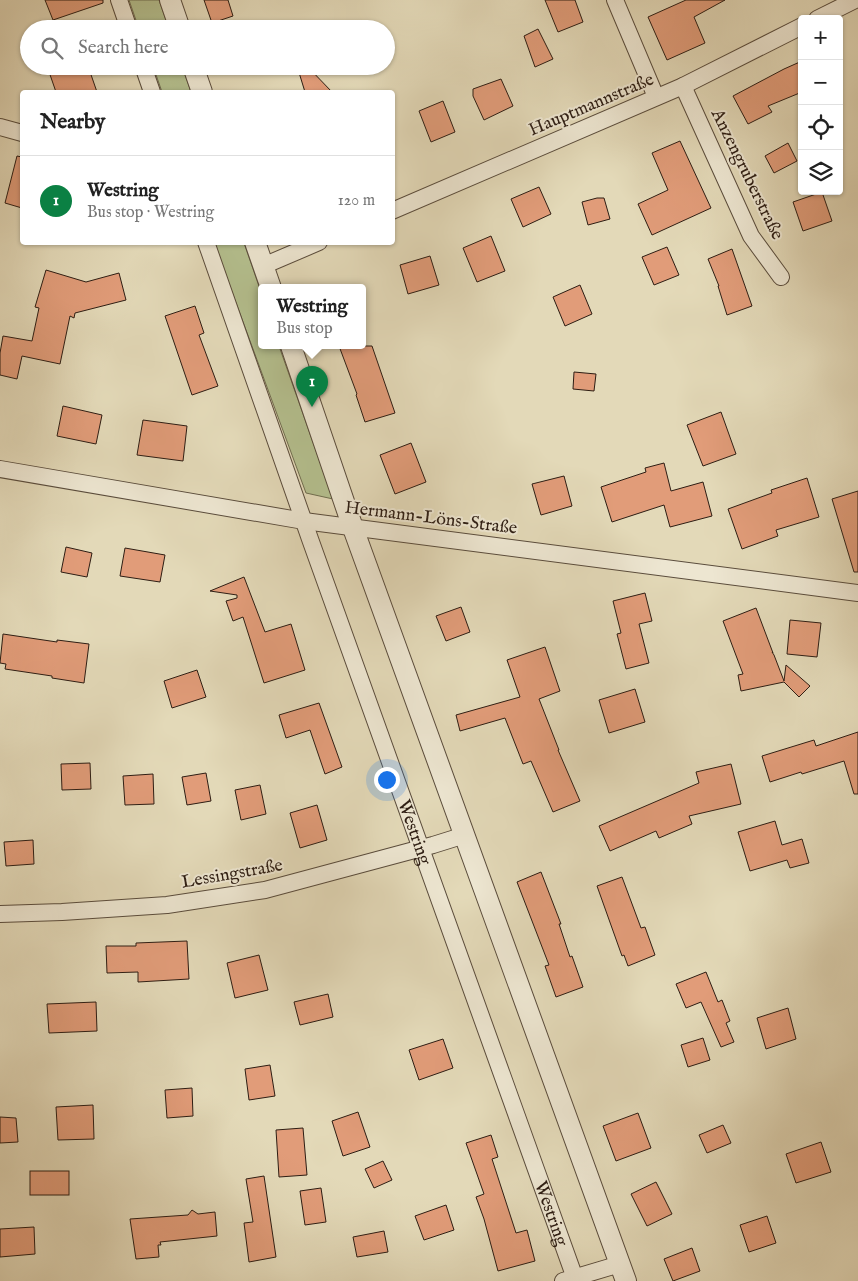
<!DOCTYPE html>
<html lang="en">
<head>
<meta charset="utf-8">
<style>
	body { margin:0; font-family:"IM FELL English",serif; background:#f2f2f2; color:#222 }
	.controls { position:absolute; right:15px; top:15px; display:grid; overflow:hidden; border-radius:5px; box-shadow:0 1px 4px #0004 }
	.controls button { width:45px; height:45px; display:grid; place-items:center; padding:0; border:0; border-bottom:1px solid #e0e0e0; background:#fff; color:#222; font:25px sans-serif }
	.you { position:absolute; left:386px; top:779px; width:18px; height:18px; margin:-12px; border:4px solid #fff; border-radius:50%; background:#1a73e8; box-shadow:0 0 0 8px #1a73e833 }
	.badge { display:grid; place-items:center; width:32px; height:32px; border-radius:50%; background:#0b8043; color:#fff; font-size:16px; font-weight:700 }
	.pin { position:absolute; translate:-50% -41px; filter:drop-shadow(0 1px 2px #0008) }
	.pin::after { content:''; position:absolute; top:26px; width:18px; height:15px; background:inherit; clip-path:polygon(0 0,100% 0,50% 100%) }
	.popup { position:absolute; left:258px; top:284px; width:108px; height:65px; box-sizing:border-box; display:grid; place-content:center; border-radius:5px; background:#fff; filter:drop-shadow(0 1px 4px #0005); font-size:16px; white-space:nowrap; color:#767676 }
	.popup b { font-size:19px; color:#222 }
	.popup::after { content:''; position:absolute; left:50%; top:100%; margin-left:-10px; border:10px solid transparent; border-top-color:#fff }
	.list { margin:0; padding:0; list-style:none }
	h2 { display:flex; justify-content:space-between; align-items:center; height:65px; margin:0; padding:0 20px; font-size:21px }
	h2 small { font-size:16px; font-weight:400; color:#767676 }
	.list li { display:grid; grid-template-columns:32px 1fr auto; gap:15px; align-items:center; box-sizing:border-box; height:90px; padding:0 20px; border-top:1px solid #e0e0e0 }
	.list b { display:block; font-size:19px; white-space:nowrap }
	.list p { margin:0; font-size:16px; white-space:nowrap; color:#767676 }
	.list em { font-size:16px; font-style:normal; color:#767676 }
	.icon { flex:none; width:28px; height:28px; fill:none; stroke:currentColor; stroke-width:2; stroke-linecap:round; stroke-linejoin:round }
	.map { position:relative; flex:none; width:858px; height:1281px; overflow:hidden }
	.search { position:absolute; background:#fff; box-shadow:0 1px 4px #0004; left:20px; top:20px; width:375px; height:55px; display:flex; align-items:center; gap:12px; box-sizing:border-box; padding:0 18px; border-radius:28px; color:#767676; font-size:19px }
	.panel { position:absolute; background:#fff; box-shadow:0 1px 4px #0004; left:20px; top:90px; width:375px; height:155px; border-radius:5px }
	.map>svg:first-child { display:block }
	.green { fill:#b4bf8e; stroke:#706e50 }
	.building { fill:#e19c79; stroke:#2d1d13 }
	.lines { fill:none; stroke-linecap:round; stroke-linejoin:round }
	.minor-casing { stroke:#5a4c3c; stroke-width:18 }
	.tertiary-casing { stroke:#5a4c3c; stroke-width:22 }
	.minor { stroke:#ede6d1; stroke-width:16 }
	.tertiary { stroke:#ede6d1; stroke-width:20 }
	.labels { text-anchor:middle; stroke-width:4; stroke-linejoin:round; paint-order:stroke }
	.street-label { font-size:18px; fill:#2d1d13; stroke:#ede6d1 }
</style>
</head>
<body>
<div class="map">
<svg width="858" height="1281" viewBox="0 0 858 1281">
	<rect width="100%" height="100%" fill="#e3d9b8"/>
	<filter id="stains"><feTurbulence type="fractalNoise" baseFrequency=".004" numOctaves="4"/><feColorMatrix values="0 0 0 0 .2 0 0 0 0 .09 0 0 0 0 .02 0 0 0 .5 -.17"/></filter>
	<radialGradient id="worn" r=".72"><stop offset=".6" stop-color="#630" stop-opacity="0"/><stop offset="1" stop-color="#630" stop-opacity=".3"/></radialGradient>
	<g class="green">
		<path d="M129,0h30l10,29h-30z"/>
		<path d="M153,66h29l9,26h-29z"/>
		<path d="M214,243h30l18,52v51h17l54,153 -27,-6z"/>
	</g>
	<g class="building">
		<path d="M45,0h58v3l-50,17z"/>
		<path d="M204,0h24l5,16 -21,7z"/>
		<path d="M545,0h30l8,22 -25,10z"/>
		<path d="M686,0h39l-31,17 11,26 -38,17 -19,-43z"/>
		<path d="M538,29l15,30 -18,8 -11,-31z"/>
		<path d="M802,61v31l-34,14 4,6 -24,12 -15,-28 51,-27z"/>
		<path d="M47,66h41l9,26h-41z"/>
		<path d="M297,66h10l25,26h-27z"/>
		<path d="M501,79l12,27 -29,14 -11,-24v-7z"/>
		<path d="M443,101l12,31 -24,10 -12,-31z"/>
		<path d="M680,141l31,67 -59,27 -14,-31 30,-14 -16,-37z"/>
		<path d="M788,143l9,18 -23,12 -9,-17z"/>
		<path d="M17,156l5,1v51l-17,-5z"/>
		<path d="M539,187l12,27 -28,13 -12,-28z"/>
		<path d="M822,192l10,29 -29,10 -10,-29z"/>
		<path d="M597,198h7l6,21 -22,6 -6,-23z"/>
		<path d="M491,236l14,35 -28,11 -14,-34z"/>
		<path d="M667,247l12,28 -25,10 -12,-28z"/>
		<path d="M732,249l20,57 -25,9 -9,-29h1l-11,-27z"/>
		<path d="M430,256l9,29 -31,9 -8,-29z"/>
		<path d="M46,270l40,12 33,-9 7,27 -51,13 -1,5 -4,-2 -10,48 -38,-8 -5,23 -17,-4v-22l3,-17 29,5 7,-33 -4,-1z"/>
		<path d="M580,285l12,29 -27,12 -12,-29z"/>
		<path d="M195,306l9,27 -5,2 19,51 -26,9 -27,-79z"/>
		<path d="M339,346h33l23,67 -30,9 -9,-27 1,-1z"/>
		<path d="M574,372l22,2 -2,17 -21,-2z"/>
		<path d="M63,406l39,9 -6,29 -39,-8z"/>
		<path d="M721,412l15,42 -33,12 -16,-41z"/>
		<path d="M143,420l44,6 -4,35 -46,-6z"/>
		<path d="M411,443l15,39 -31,12 -15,-39z"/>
		<path d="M664,463l7,28 32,-9 9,34 -42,11 -6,-22 -52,17 -11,-35 45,-15 -1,-4z"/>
		<path d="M564,476l8,30 -31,9 -9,-31z"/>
		<path d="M807,478l12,39 -43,13 2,6 -36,13 -14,-40 44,-16 -1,-3z"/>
		<path d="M858,491v81h-4l-22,-73z"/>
		<path d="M66,547l26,6 -5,24 -26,-5z"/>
		<path d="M125,548l40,7 -5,27 -40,-6z"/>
		<path d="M244,577l21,55 26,-8 14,46 -41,13 -21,-66 -10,4 -7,-20 11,-3v-3l-27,-4z"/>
		<path d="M645,593l7,28 -13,3 10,39 -23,6 -9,-35 4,-1 -8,-32z"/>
		<path d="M461,607l9,25 -24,9 -10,-25z"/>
		<path d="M756,608l17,45 -1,-1 2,3 10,26 2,-16 24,21 -11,11 -15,-15 -43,9 -3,-16 5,-1 -20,-53z"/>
		<path d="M790,620l31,3 -4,34 -30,-3z"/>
		<path d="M3,634l54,8v-2l32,4 -5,39 -32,-5v-2l-47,-7 1,-5 -6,-1z"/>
		<path d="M545,647l15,44 -21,8 20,51h-1l22,51 -27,11 -22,-51 -8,3 -18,-46 -45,13 -4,-16 64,-18 -13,-37z"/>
		<path d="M197,670l9,27 -34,11 -8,-27z"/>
		<path d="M635,689l10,33 -36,11 -10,-33z"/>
		<path d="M319,703l23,64 -17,7 -15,-44 -24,8 -7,-23z"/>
		<path d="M858,732v62h-4l-10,-33 -42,13 -1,-2 -31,10 -8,-26 52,-16 2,6z"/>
		<path d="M90,763l1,26 -29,1 -1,-26z"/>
		<path d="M731,764l10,40 -52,12 3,8 -33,14 -3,-7 -46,20 -11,-25 100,-43 -3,-11z"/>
		<path d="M206,773l5,28 -24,4 -5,-28z"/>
		<path d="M153,774l1,30 -29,1 -2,-29z"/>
		<path d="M260,785l6,29 -25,6 -6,-30z"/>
		<path d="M317,805l10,35 -27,8 -10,-35z"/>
		<path d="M775,821l7,24 20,-6 7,24 -19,5 -3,-8 -37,11 -12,-39z"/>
		<path d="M33,840l1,24 -28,2 -2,-24z"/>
		<path d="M541,872l20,52h-2l11,33 2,-1 11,31 -27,10 -11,-31 4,-1 -32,-83z"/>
		<path d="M622,877l19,51 4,-1 10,28 -27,11 -4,-11 -2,1 -25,-70z"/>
		<path d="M187,941l2,38 -51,3v-10l-31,1 -1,-27h30v-3z"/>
		<path d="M259,955l9,35 -33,8 -8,-35z"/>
		<path d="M706,972l12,30 4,-2 8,21 -4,2 8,19 -13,5 -20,-45 -15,6 -10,-24z"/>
		<path d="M328,994l5,23 -33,8 -6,-23z"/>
		<path d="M96,1002l1,29 -48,2 -2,-29z"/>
		<path d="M788,1008l8,31 -30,10 -9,-31z"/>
		<path d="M703,1038l7,22 -22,7 -7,-22z"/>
		<path d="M443,1039l10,29 -34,12 -10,-30z"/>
		<path d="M270,1065l5,31 -26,4 -4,-31z"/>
		<path d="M192,1088l1,28 -26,2 -2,-28z"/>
		<path d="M93,1105l1,34 -36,1 -2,-33z"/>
		<path d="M358,1112l12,35 -27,9 -11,-35z"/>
		<path d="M638,1113l13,35 -35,13 -13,-35z"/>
		<path d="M0,1117l16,1 2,24 -18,1z"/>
		<path d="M723,1125l8,18 -24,10 -8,-18z"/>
		<path d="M303,1128l4,47 -28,2 -3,-47z"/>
		<path d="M491,1135l7,22 -6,2 24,74 11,-3 8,31 -37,10 -14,-52 -8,-22 8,-3 -18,-51z"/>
		<path d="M821,1142l10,30 -35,11 -10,-29z"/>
		<path d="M383,1161l9,19 -18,8 -9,-19z"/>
		<rect x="30" y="1171" width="39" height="24"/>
		<path d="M264,1176l12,81 -27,5 -5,-39 9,-1 -7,-43z"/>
		<path d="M656,1182l16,32 -25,12 -16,-32z"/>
		<path d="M321,1188l5,34 -21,3 -5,-34z"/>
		<path d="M446,1205l8,25 -30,10 -9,-24z"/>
		<path d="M192,1210l6,4 17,-2 2,24 -57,6 1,3h-3l1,12 -23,2 -6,-40 58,-4z"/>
		<path d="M767,1216l9,27 -27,9 -9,-27z"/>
		<path d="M34,1227l1,27 -35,3v-28z"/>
		<path d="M384,1231l4,21 -31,5 -4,-20z"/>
		<path d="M692,1248l8,23 -27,10 -9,-22z"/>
	</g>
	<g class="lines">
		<g class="minor-casing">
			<g id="minor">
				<path d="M119,0l10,29"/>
				<path d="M615,0l41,97"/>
				<path d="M817,19l38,-19"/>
				<path d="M143,66l9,26"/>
				<path d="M683,86l68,150 30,41"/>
				<path d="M0,127l22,6"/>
				<path d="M392,211l291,-125 119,-60"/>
				<path id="s1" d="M206,242l104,297 266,742"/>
				<path d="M263,266l56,-24"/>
				<path d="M0,469l304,52 554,72"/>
				<path d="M0,914l62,-2 105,-7 98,-15 168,-45 32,-10"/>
				<path d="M563,1281l57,-17"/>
			</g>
		</g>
		<g class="tertiary-casing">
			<g id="tertiary">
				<path d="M170,0l10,29"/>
				<path d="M193,66l9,26"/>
				<path d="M255,242l16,46"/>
				<path d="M291,346l62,182 273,753"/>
			</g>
		</g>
		<use href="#minor" class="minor"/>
		<use href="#tertiary" class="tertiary"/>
	</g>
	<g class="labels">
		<g class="street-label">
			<text transform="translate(591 104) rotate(-23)" y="6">Hauptmannstraße</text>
			<text transform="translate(748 174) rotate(64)" y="6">Anzengruberstraße</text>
			<text transform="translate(431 517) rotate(7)" y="6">Hermann-Löns-Straße</text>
			<text dy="6" stroke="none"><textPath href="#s1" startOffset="626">Westring</textPath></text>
			<text transform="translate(232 873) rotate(-10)" y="6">Lessingstraße</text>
			<text dy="6" stroke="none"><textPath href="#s1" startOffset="1031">Westring</textPath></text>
		</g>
	</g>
	<rect width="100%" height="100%" filter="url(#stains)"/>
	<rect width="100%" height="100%" fill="url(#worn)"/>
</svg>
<div class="controls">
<button>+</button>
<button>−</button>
<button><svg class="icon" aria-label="locate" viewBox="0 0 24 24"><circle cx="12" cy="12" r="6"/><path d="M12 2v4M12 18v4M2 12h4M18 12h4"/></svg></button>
<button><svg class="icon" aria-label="layers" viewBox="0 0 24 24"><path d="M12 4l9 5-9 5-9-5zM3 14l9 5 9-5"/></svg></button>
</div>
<div class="you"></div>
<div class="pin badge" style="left:312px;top:407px">1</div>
<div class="popup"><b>Westring</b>Bus stop</div>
<div class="search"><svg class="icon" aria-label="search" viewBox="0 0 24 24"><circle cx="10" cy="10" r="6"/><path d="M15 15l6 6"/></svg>Search here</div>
<section class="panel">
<h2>Nearby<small></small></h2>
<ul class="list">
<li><span class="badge">1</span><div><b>Westring</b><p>Bus stop · Westring</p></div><em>120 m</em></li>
</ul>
</section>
</div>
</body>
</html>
